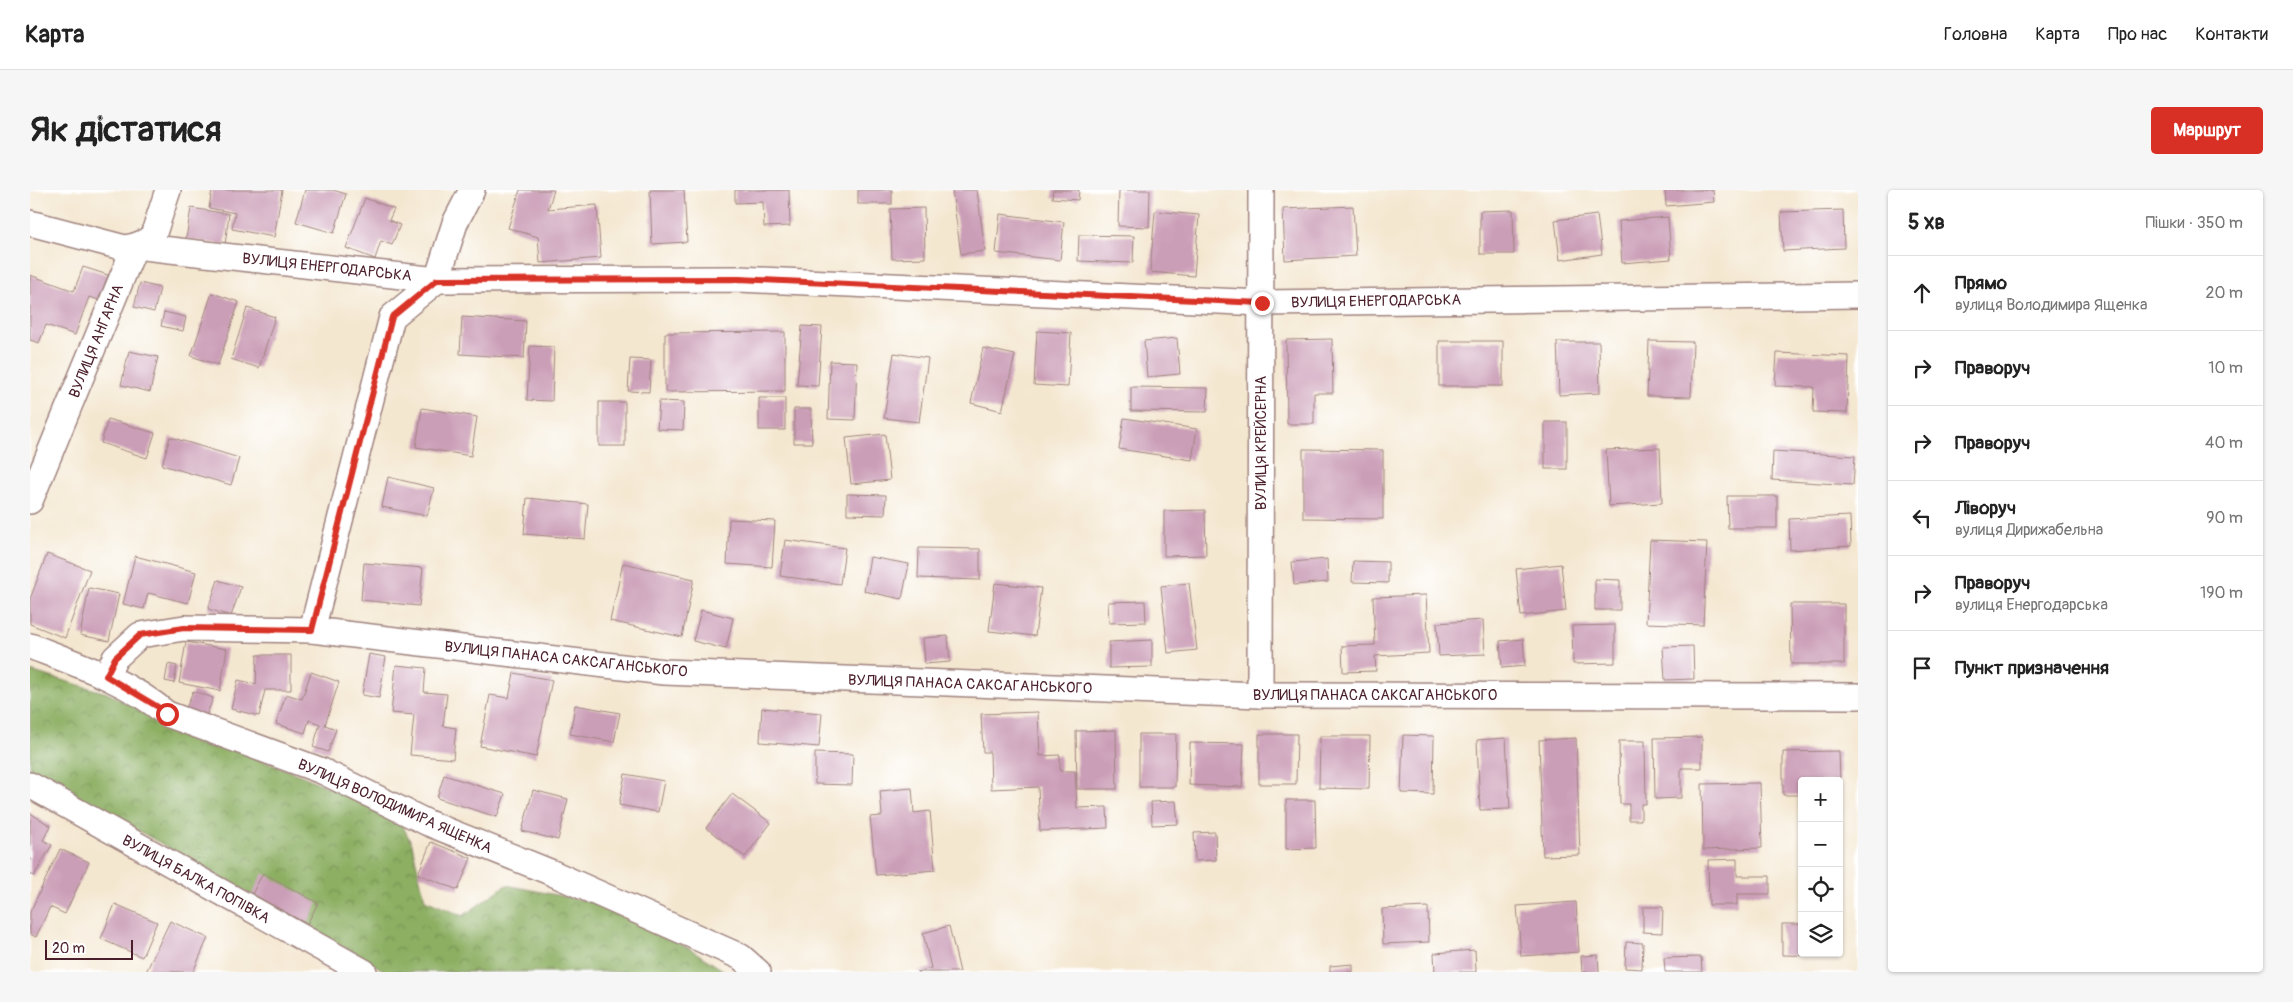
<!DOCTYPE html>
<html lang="uk">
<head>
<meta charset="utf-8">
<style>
	body { margin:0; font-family:Pangolin,sans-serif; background:#f6f6f6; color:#222 }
	.controls { position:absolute; right:15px; bottom:15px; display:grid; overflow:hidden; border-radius:5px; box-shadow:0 1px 4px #0004 }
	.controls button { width:45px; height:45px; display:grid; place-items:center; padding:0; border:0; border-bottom:1px solid #e0e0e0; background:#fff; color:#222; font:25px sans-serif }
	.scale { position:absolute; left:15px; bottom:12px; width:88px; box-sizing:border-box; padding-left:5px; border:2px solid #4a1f2b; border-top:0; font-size:14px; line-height:18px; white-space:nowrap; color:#4a1f2b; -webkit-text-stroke:4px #fff; paint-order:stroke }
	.stop { position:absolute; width:15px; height:15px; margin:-11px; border:4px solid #d93025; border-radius:50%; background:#fff }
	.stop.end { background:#d93025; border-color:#fff; box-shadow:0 1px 5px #0008 }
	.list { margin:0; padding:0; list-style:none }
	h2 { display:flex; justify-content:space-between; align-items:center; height:65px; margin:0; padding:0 20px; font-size:21px }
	h2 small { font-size:16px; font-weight:400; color:#767676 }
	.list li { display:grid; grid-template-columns:32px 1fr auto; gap:15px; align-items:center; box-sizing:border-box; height:75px; padding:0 20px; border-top:1px solid #e0e0e0 }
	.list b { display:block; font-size:19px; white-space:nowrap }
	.list p { margin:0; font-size:16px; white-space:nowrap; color:#767676 }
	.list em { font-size:16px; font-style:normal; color:#767676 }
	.icon { flex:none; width:28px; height:28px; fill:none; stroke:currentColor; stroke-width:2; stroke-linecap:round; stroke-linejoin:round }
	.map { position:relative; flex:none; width:1828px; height:782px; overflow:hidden; border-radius:5px }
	header { display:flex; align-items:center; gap:30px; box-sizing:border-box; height:70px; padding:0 25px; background:#fff; border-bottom:1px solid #e0e0e0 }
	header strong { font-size:24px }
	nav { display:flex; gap:28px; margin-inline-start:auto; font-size:18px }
	.intro { display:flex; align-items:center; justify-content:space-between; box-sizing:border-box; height:120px; padding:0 30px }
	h1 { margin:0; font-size:35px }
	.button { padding:12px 22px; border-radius:5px; background:#d93025; color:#fff; font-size:18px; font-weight:700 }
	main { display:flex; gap:30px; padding:0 30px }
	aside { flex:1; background:#fff; border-radius:5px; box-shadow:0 1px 4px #0004 }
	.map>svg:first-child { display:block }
	.forest { fill:url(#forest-crowns); stroke:#6b6746 }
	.building { fill:#cb9eb7 }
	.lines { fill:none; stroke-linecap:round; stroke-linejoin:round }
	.minor-casing { stroke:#9f837e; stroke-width:28 }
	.minor { stroke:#fff; stroke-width:25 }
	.route { stroke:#d93025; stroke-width:6 }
	.labels { text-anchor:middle; stroke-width:4; stroke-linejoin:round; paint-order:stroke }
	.street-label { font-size:15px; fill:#4a1f2b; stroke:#fff }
</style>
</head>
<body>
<header>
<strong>Карта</strong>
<nav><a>Головна</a><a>Карта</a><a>Про нас</a><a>Контакти</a></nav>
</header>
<div class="intro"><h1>Як дістатися</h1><a class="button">Маршрут</a></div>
<main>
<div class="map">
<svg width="1828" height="782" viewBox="0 0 1828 782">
	<defs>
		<pattern id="forest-crowns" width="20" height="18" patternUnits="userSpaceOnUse" patternTransform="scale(1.25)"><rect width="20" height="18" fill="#8caf62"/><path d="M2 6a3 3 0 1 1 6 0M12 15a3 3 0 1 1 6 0" fill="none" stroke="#748e51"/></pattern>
	</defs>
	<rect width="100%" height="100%" fill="#fff"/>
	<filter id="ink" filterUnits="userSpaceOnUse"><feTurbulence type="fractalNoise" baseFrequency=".02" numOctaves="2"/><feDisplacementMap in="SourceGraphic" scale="10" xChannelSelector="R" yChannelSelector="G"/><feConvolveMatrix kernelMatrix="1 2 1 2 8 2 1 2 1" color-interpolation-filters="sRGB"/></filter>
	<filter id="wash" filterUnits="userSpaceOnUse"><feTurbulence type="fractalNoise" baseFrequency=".0096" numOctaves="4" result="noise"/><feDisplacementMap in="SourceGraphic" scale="20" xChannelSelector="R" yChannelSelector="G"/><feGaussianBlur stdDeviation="1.12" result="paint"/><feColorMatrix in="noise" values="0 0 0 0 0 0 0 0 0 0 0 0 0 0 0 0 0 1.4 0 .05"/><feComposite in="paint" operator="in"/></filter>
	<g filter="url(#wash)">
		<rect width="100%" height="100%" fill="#f4e7d0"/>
		<path class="forest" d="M0,481l77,22 73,36 125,48 94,42 13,25 13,56 38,16 43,-31 86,17 100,48 34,22h-339l-357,-203z"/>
		<g id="blocks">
			<g class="building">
				<path d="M182,0h70l-8,47 -42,-8 3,-16 -26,-5z"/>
				<path d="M275,0h28l13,4 -12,39 -38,-11z"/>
				<path d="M490,0h34l-6,19 49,-4 4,53 -61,5 -2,-26 -30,-9z"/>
				<path d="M620,0h34l3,52 -35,2z"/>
				<path d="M705,0h54l1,36 -26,1 -1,-25 -28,1z"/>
				<rect x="828" y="0" width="34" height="14"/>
				<path d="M922,0h25l8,61 -24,3z"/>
				<path d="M1023,0h26l-1,10 -26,-2z"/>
				<path d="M1089,0h31l-1,37 -31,-1z"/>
				<path d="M1635,0h48l1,12 -48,4z"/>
				<path d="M335,8l29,11 -5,11 11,5 -8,20 -11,-4 -6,18 -29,-11z"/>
				<path d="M1323,16l3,50 -71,4 -2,-51z"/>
				<path d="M161,18l38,6 -4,31 -39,-6z"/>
				<path d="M894,18l1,50 -33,1 -2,-50z"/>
				<path d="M1483,20l1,44h-34v-43z"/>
				<path d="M1813,20l1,38 -61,3 -2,-39z"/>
				<path d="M1125,21l44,4 -5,61 -44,-4z"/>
				<path d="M970,24l64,8 -4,38 -64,-7z"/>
				<path d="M1567,25l5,39 -42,6 -5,-40z"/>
				<path d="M1638,27l3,42 -49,4 -3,-42z"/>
				<path d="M1049,45l55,1 -1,27 -55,-2z"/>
				<path d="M53,77l25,8 -9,25 -10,-3 -14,38 -29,-10 -7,18 -9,-3v-65l44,16z"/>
				<path d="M110,93l20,5 -6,24 -20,-5z"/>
				<path d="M182,103l27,9 -21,63 -27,-9z"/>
				<path d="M217,118l28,9 -16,51 -28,-9z"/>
				<path d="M134,122l22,5 -3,14 -22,-5z"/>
				<path d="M432,127l64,4 -2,37 -64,-4z"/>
				<path d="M772,136l20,1 -4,59 -21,-1z"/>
				<path d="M1007,141l34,2 -3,54 -34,-2z"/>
				<path d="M755,142v59l-120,1v-59z"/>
				<path d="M1147,148l3,36 -33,3 -3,-36z"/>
				<path d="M1302,149l1,54h-19v31h-27l-1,-84z"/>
				<rect x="1409" y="151" width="64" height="45"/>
				<path d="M1619,151l44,1 -2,55 -44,-1z"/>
				<path d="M1527,152h42l1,51 -41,2z"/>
				<path d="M500,156l24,1 -2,54 -25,-1z"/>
				<path d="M953,158l32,7 -13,56 -31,-8z"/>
				<path d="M99,161l29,6 -8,35 -29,-7z"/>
				<path d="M864,163l34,5 -9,64 -35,-4z"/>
				<path d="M1747,163l72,3 -2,57 -34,-1 1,-25 -39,-1z"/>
				<path d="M600,169l21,1 -2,32 -21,-1z"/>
				<path d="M800,171l27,1 -2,58 -27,-1z"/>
				<path d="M1101,197l77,1 -1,24 -76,-1z"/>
				<rect x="729" y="208" width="26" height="32"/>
				<path d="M629,211l25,1 -1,28 -26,-1z"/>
				<rect x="569" y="212" width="26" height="44"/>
				<path d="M392,218l55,9 -6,39 -55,-9z"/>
				<path d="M764,219h17l1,34h-18z"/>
				<path d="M1094,228l73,11 -5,31 -73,-11z"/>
				<path d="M78,229l47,14 -8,25 -46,-15z"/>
				<rect x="1515" y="232" width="22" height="47"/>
				<path d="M855,244l5,46 -39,4 -5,-46z"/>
				<path d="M140,247l69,21 -8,27 -69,-20z"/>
				<path d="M1630,258l2,55 -53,3 -3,-56z"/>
				<path d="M1273,259l80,1v69l-80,-1z"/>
				<path d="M1743,261l82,5 -2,29 -81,-5z"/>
				<path d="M358,287l46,11 -7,28 -45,-9z"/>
				<path d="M817,304l39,1 -1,20 -38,-1z"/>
				<path d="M1697,306h50v32h-49z"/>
				<path d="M497,308l61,6 -3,35 -61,-5z"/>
				<path d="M1175,320l1,45 -42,1v-45z"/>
				<path d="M1820,326l1,30 -61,4 -1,-31z"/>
				<path d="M699,329l46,2 -3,46 -45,-3z"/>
				<path d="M755,350l60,8 -5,36 -60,-8z"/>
				<path d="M1620,350l57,2 -4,83 -57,-2z"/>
				<path d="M889,358l61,1v31l-62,-2z"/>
				<path d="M17,364l43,16 -25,68 -35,-14v-25z"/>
				<path d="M105,366l61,16 -8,31 -40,-10 -4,16 -21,-5z"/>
				<path d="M840,367l39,7 -7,35 -38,-8z"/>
				<path d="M1297,369l1,23 -34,3 -2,-23z"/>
				<path d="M1323,371l35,1v21l-36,-1z"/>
				<path d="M334,373l59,5 -4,38 -58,-6z"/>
				<path d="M593,373l71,16 -12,58 -72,-16z"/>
				<path d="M1531,374l5,47 -45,5 -5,-47z"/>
				<path d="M1565,389l25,1v30h-25z"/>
				<path d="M188,390l23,7 -10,29 -23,-7z"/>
				<path d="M965,393l46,5 -6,48 -46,-5z"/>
				<path d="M1159,393l8,67 -29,3 -7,-67z"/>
				<path d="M59,398l30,6 -10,47 -29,-6z"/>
				<path d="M1396,405l3,58 -54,3 1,15 -33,1 -1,-26 33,-1 -2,-48z"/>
				<path d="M1115,411l1,21 -37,1 -1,-21z"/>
				<path d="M1760,414h54v60h-53z"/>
				<path d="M671,420l32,8 -7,31 -33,-8z"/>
				<path d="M1453,430l2,34 -46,2 -2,-33z"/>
				<path d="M1585,435v38l-42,1 -1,-38z"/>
				<path d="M918,446l2,26 -25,2 -2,-26z"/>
				<path d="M1493,449l2,27 -23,2 -2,-27z"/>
				<path d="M1122,450v27l-43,1v-26z"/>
				<path d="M156,452l41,7 -7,42 -41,-8z"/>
				<path d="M1663,456l1,33 -29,1 -2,-33z"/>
				<path d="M339,464l17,3 -7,41 -17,-3z"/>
				<path d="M227,465h34v35h-26l-6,26 -28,-7 7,-29 18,4z"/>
				<path d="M138,474l9,2 -3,17 -9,-2z"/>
				<path d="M366,475l30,3 -2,24 23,2 -4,32 13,2 -3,31 -43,-4 4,-40 -23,-2z"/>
				<path d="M281,482l28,10 -14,43 11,4 -8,23 -15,-5 7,-23 -11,-4 -4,13 -29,-9 10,-30 16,5z"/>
				<path d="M484,483l38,7 -16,77 -56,-11 10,-51 19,3z"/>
				<path d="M163,501l20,7 -8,21 -20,-8z"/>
				<path d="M545,515l45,8 -6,29 -44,-8z"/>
				<path d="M732,518l60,5 -3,34 -59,-5z"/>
				<path d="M1008,522l2,44 20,-1v16h15l2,37 30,-1 1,21 -68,3 -2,-44 -47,2 -1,-37h-7l-2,-38z"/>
				<path d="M1086,540l1,59h-40l-1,-58z"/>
				<path d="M1109,544h37l-1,53h-36z"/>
				<path d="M1229,544h38l-1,50h-37z"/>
				<path d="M1373,545l31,1 -1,58 -32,-1z"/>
				<path d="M1290,546h50l-1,53 -50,-1z"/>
				<path d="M1672,547v31h-21v30l-26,1 -1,-61z"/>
				<path d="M1476,548l4,71 -30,1 -3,-70z"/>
				<path d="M1546,548l4,117 -37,1 -4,-116z"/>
				<path d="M1589,551h26l1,63h-5v16h-12v-16h-9z"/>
				<path d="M1160,553l54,1 -2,43 -53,-2z"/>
				<path d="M1809,561l1,30h-38v14h-19v-43z"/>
				<path d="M785,563l38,1 -1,31 -37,-1z"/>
				<path d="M595,584l39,7 -6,31 -39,-7z"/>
				<path d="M414,585l61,19 -8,23 -60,-19z"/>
				<path d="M1730,593l2,65 -59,2 -1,-66z"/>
				<path d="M882,598l2,25 16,-2 5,59 -59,5 -6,-58 12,-1 -2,-25z"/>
				<path d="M503,600l35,9 -10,41 -36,-9z"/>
				<path d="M702,604l39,29 -26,34 -39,-29z"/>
				<path d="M1256,610h29l1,48 -30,1z"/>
				<path d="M1146,611l2,23 -26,1 -1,-23z"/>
				<path d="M0,623l21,13 -8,14 9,5 -18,31 -4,-2z"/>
				<path d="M1185,642l1,28 -21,1 -1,-28z"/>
				<path d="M401,652l40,16 -13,32 -40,-16z"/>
				<path d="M30,659l29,13 -24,52 -15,-7 -14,30 -6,-3v-22z"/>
				<path d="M1707,669v17h33v18h-33v11h-28l-1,-45z"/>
				<path d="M233,683l55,30 -11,21 -55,-30z"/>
				<path d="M1546,712l3,50 -58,4 -4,-50z"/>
				<path d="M85,714l42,18 -15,35 -41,-18z"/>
				<path d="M1398,717l1,35 -46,2 -1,-35z"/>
				<path d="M1613,717h20l-1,26 -19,-1z"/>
				<path d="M140,731l38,17 -15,34h-47z"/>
				<path d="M1752,734h20v29h27v3l-47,-1z"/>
				<path d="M919,736l11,46h-43l14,-4 -8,-35z"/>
				<path d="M1596,752l17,1 -1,26 -17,-1z"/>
				<path d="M1445,760l1,22h-41l-1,-19z"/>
				<path d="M1568,765l1,17h-17l-1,-16z"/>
				<path d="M1671,767l1,15h-37l-1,-14z"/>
				<path d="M1323,774v8h-23v-6z"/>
			</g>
		</g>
	</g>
	<g filter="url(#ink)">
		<use href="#blocks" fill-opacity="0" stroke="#9f837e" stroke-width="1"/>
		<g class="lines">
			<g class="minor-casing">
				<g id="minor">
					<path d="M0,33l95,25 10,-2 302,34 302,-1 523,24 596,-8"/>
					<path d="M0,311l105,-255 17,-7 16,-49"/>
					<path d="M282,440l80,-313 45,-37 18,-57 17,-33"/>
					<path d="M0,456c47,18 98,35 137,68l155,57 106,52 122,49 191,85 17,15"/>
					<path d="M76,486l9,-18 25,-23 44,-7 128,2 352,42 596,23 598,1"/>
					<path d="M1230,505l1,-505"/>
					<path d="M0,595l334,187"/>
				</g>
			</g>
			<use href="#minor" class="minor"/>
		</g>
	</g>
	<g class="lines" filter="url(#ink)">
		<path class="route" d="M137,524l-9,-7 -52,-31 9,-18 25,-23 44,-7 128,2 80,-313 45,-37 302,-1 523,24"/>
	</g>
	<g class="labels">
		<g class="street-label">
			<text transform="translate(297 77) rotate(6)" y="5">ВУЛИЦЯ ЕНЕРГОДАРСЬКА</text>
			<text transform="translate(1346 111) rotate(-1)" y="5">ВУЛИЦЯ ЕНЕРГОДАРСЬКА</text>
			<text transform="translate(66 151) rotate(-68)" y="5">ВУЛИЦЯ АНГАРНА</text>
			<text transform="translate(1231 253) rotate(-90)" y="5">ВУЛИЦЯ КРЕЙСЕРНА</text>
			<text transform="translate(536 469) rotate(6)" y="5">ВУЛИЦЯ ПАНАСА САКСАГАНСЬКОГО</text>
			<text transform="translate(940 494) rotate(2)" y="5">ВУЛИЦЯ ПАНАСА САКСАГАНСЬКОГО</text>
			<text x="1345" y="510">ВУЛИЦЯ ПАНАСА САКСАГАНСЬКОГО</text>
			<text transform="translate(365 616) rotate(24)" y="5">ВУЛИЦЯ ВОЛОДИМИРА ЯЩЕНКА</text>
			<text transform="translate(166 689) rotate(29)" y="5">ВУЛИЦЯ БАЛКА ПОПІВКА</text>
		</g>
	</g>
</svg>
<div class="controls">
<button>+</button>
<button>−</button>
<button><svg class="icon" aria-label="locate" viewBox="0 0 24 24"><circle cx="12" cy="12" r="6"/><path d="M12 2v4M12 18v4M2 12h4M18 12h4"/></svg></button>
<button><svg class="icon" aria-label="layers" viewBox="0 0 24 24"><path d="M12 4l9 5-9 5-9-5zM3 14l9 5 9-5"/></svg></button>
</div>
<div class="scale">20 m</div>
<div class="stop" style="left:137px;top:524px"></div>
<div class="stop end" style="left:1232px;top:113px"></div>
</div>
<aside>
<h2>5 хв<small>Пішки · 350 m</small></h2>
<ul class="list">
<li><svg class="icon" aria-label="ahead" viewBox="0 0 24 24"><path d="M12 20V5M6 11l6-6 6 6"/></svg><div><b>Прямо</b><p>вулиця Володимира Ященка</p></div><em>20 m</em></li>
<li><svg class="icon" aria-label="right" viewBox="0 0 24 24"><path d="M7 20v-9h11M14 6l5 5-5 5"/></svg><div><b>Праворуч</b></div><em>10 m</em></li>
<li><svg class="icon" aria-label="right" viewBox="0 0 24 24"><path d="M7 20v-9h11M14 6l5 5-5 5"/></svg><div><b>Праворуч</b></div><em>40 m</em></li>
<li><svg class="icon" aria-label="left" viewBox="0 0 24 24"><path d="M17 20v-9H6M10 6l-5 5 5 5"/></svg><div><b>Ліворуч</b><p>вулиця Дирижабельна</p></div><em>90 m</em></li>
<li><svg class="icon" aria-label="right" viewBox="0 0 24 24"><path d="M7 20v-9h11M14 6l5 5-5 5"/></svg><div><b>Праворуч</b><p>вулиця Енергодарська</p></div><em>190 m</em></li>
<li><svg class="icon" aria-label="arrive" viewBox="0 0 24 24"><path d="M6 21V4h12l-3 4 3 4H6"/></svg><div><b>Пункт призначення</b></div></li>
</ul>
</aside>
</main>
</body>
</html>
